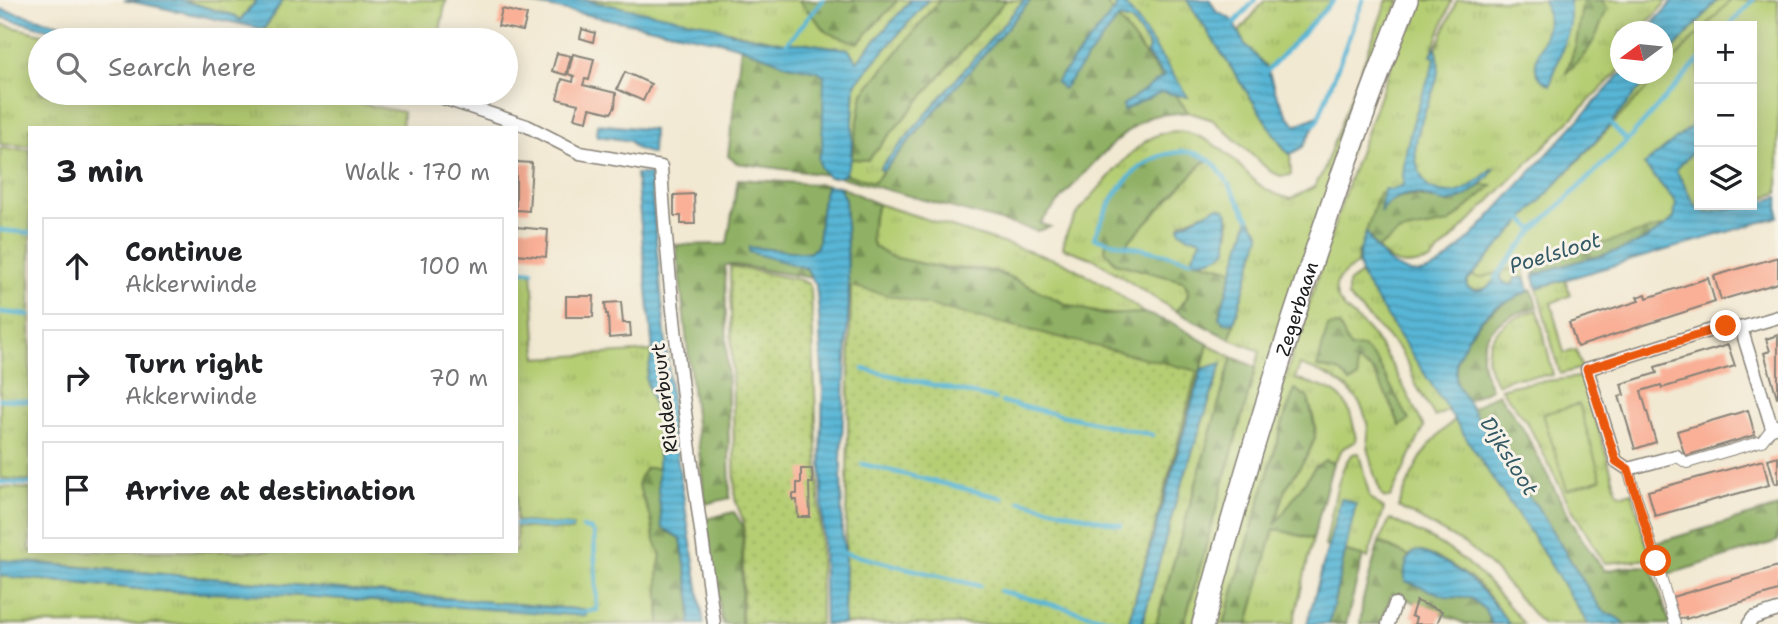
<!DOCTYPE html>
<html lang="en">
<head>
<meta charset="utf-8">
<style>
	body { margin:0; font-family:"Shantell Sans",sans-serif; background:#f2f2f2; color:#202124 }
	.controls { position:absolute; right:21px; top:21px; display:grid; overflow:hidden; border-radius:0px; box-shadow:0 4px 18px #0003 }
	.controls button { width:63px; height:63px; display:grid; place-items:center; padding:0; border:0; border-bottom:2px solid #e0e0e0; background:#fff; color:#202124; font:35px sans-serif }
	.compass { position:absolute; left:1610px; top:21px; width:63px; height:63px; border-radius:50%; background:#fff; box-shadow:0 4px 18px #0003; rotate:255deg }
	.stop { position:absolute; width:21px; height:21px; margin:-16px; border:5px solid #ea580c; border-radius:50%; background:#fff }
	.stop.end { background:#ea580c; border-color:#fff; box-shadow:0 2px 7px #0008 }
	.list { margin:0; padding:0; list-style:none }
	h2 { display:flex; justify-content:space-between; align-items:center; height:91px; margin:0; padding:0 28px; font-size:30px }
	h2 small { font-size:23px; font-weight:400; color:#757577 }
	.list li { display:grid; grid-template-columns:46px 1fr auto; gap:21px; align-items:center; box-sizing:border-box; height:98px; margin:0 14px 14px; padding:0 14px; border:2px solid #e0e0e0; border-radius:0px }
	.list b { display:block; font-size:26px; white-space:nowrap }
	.list p { margin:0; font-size:23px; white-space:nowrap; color:#757577 }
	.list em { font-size:23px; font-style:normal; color:#757577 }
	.icon { flex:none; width:38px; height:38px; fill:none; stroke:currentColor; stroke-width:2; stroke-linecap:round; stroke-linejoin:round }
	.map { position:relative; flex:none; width:1778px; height:624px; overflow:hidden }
	.search { position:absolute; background:#fff; box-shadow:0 4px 18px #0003; left:28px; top:28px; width:490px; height:77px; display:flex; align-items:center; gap:18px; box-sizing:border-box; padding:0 24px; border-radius:38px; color:#757577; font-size:26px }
	.panel { position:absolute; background:#fff; box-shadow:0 4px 18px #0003; left:28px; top:126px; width:490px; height:427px; border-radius:0px }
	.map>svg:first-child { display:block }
	.grass { fill:url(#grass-tufts); stroke:#687548; stroke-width:2 }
	.forest { fill:url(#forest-firs); stroke:#566640; stroke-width:2 }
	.park { fill:#b5ce73; stroke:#687548; stroke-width:2 }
	.garden { fill:url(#garden-dots); stroke:#687548; stroke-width:2 }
	.water { fill:url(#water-rules); stroke:#3a6979; stroke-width:2 }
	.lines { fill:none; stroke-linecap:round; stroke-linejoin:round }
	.stream { stroke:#58b6d6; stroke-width:4.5 }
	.building { fill:#f9b097 }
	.pedestrian-casing { stroke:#878278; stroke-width:12 }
	.minor-casing { stroke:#878278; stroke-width:15 }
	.primary-casing { stroke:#878278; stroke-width:24 }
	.pedestrian { stroke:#fff; stroke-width:10 }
	.minor { stroke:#fff; stroke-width:12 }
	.primary { stroke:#fff; stroke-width:21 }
	.route { stroke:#ea580c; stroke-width:9 }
	.labels { text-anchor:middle; stroke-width:6; stroke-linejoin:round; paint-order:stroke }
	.street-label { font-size:19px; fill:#1c1c1c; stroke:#f7f3e8 }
	.water-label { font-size:21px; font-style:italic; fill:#345a66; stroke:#f7f3e8 }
</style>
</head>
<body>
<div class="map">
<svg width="1778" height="624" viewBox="0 0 1778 624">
	<defs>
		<pattern id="grass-tufts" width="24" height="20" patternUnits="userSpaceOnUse" patternTransform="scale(1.75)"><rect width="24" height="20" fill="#b5ce73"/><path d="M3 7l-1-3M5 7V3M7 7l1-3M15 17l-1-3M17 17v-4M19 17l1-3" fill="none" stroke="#9bb063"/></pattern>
		<pattern id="forest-firs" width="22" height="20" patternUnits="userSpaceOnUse" patternTransform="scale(1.75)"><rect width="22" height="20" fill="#90b165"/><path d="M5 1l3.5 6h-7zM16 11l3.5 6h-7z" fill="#758f52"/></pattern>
		<pattern id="garden-dots" width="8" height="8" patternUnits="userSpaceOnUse" patternTransform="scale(1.75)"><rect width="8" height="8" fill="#b5ce73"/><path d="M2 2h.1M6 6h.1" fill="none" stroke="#9bb063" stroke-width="1.8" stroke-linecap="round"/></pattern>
		<pattern id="water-rules" width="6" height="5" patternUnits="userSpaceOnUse" patternTransform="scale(1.75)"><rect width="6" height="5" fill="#58b6d6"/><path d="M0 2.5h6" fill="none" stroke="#4893ad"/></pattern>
	</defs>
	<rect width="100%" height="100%" fill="#f7f3e8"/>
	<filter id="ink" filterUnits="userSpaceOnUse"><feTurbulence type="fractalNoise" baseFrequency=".0143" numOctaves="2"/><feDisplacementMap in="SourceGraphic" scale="14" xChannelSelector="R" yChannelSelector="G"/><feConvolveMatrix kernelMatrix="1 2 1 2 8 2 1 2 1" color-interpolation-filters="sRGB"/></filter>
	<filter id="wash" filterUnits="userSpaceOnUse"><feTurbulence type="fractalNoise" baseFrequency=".00686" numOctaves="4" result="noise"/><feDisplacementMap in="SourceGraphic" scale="28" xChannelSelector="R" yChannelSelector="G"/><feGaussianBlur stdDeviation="1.57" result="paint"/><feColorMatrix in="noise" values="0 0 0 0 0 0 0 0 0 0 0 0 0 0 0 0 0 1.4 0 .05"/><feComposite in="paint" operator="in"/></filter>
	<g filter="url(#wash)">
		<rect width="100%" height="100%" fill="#f2e9d3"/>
		<g class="grass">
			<path d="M181,0h76l-17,20 -5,-4z"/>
			<path d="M283,0h163l-8,40h-167l-7,-11z"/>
			<path d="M584,0h327l-54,61 -9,-12 -42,-6h-22z"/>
			<path d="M928,0h102l-156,182 -29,-8 6,-15 4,-75z"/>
			<path d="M1104,0h83l97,149 6,5 1,21 -10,1 -10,-4 -58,-52 -25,-8z"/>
			<path d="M1265,0h67l-64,69 -24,-26 -5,-11z"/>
			<path d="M1387,0h13l-207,624h-9l76,-273 -30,-12 30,-107 -11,-13 -15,51 -34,-8 23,-8c5,-15 13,-36 -2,-47l-39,15 -3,4 15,11h6l1,4 -10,19 -66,-16 79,-82 4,-1c-29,-20 -49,-5 -72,14 -7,6 -15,11 -21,18 -10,13 -15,30 -21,44l12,3 9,23 68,18c11,12 2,21 -8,30l-81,-52 -31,-11c3,-28 28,-50 46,-71 36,-40 60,-65 113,-27 15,10 25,26 39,36 9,7 19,10 30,13l23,-12 8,-13z"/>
			<path d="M1415,0h37l-21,55h3l23,-55h211l-21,23 -4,8 -23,1v38l-190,191c-31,7 -36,6 -57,-18l-15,8 -1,13c-10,7 -23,14 -21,28 1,14 22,27 31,37 24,29 40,65 57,98l-34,71 -7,-1c-8,-17 -13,-34 -15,-53 -1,-7 1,-15 -1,-21 -7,-35 -37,-48 -67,-58l-5,14c43,12 55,14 61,62l-13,7 -10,15 -8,-3 -51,68 39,11 -20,85h-45c12,-45 21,-93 38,-137 8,-18 25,-31 29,-51 2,-12 -4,-26 -7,-38l-13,-9 -12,33 -59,202h-15l18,-67 122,-377z"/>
			<path d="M1718,0h52l-24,26h-47v51l-172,185 -3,7 2,10 -10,-2 -4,8 -7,-2 -4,-4v-7l-12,16 -15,2 -7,-3v-6l133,-146 52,-61h10l1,-13z"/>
			<path d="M0,24l67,16h-27v53h264l99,19 -1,16h-372v18l-30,-2z"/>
			<path d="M0,148l30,2v331l-30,-3z"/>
			<path d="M878,204l185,58 46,25 35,26c-34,4 -67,-1 -98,-18 -17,-8 -35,-20 -53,-24 -21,-5 -43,-1 -64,-6 -17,-4 -44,-5 -55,-19 -8,-11 0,-31 4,-42z"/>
			<path d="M516,270l16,1 5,87 116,-7 -7,28 12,41v48h-12l-5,27 10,23 3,20 7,18 -3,14 2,54h-660v-48l170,16 115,3 301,15 -586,-50v-73l30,2v62h486v-24l56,4 1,-5 -57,-5z"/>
			<path d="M1361,274l88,136 -14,7 -20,-34 -6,-17 -9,-16 -52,-53v-14z"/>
			<path d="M1565,280l6,15 -20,8 13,50 12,-3 6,18 -22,6 -23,-86z"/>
			<path d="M1538,310l15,65 -43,3 -12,7c-27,-38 2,-67 40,-75z"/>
			<path d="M1208,344l24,13 -76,267h-14l34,-123 46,-137 -20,5z"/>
			<path d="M1583,376l34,116 6,3 9,-3 19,67 -45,4 -3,-2 -34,-57 -42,-82 -26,-33c26,-9 55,-7 82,-13z"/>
			<path d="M1455,420l77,115 56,89h-46l-53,-60 -24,-20 -67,-37c17,-39 23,-60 57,-87z"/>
			<path d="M1359,453l11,45 14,11 -16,49 -43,-12c5,-20 12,-74 24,-88 4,-5 3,-4 10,-5z"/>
			<path d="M1390,519c16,8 33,15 48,24 35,19 61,51 86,81h-15c-9,-13 -19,-29 -31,-40 -15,-12 -44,-33 -64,-32l-5,4 -30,-14z"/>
		</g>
		<g class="forest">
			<path d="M798,0h100l-40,43 -30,-10z"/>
			<path d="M940,0h66l-138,160 -17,-1 12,-66z"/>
			<path d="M1030,0h74l84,112c-12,2 -27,1 -38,5 -35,16 -83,76 -110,106l10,4 -13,4 -197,-54 5,-3 29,8z"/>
			<path d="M1583,0h18l6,8c-11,31 -16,43 -41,65l10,-29z"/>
			<path d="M741,47l47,18 30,6 6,5 4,99 -91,-12 -9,-7z"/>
			<path d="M1187,151l22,10 -5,1 -78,82 108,26 -15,47 5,6 10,-1 -4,17 -55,-28c10,-9 19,-18 8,-30l-68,-18 -10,-12 1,-11 -12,-2c17,-45 40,-84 93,-87z"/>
			<path d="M738,179l89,6c-8,19 -6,42 -10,62l-8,6 -60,-5 57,20 5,10 -76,-13h-10l5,233 -25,6 -29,-259 51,-1z"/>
			<path d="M1482,185l10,1 -43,37 -49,9 -23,17 -11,-17 13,-39h4l-2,18c17,-25 45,-13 69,-8z"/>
			<path d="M839,186l39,18 -5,15 -2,21 3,6 15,10 55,13 48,2 33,13 40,20 39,11 40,-2 30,11 34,20 -80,280 -134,-36 18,-255 -163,-34 -4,-99z"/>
			<path d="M1674,218c-42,41 -90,36 -140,58l3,-10 15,-17z"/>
			<path d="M1532,290l5,17c-46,11 -69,35 -46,82l-25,12c-5,-8 -10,-16 -11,-25 -2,-12 4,-21 9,-31 15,-29 38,-43 68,-55z"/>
			<path d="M1339,325l11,23 13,-1 14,14 32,59 -9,6 -12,-28 -16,-28 -16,-8 2,16 -8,5 -9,-11 -24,-5 11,-41z"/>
			<path d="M1232,357l24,10 -72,257h-28z"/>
			<path d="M1295,389l13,9 7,30v10l-8,18 -21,32 -11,37 40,-58 10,-7 8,3 -20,76 -39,-10 -26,95h-24l59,-202z"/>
			<path d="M1498,393c8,12 18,24 25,36 27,48 47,99 82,142l19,-4 27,-1 19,58h-46c-6,-9 -16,-8 -24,-16l-64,-103 -15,-16 -50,-80z"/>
			<path d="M646,468h12v21l8,42 15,7 10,63 -1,23h-30l-2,-54 3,-14 -7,-18 -3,-20 -13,-33 1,-6z"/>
			<path d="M1778,507v34l-112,34 -10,-32z"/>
			<path d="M734,512l9,14 -2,98h-19l-16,-105z"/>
			<path d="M1379,542l30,14 -5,18 44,23 23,1 14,12 7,14h-26l-74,-31 -11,31h-21l3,-25z"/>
			<path d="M1345,552l18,4 -17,68h-17z"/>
		</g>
		<g class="park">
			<path d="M1731,0h47v193l-26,8v-175h-46z"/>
			<path d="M1699,33v172h39l-259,73 -9,-3z"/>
			<path d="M1579,404l22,75 -34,11 -24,-76z"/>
		</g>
		<g class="garden">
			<path d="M730,266l70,14 9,4 2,6 9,233 1,101h-79l2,-101 -9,-24z"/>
			<path d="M851,286l346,85 -69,253h-284z"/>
		</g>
		<g class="water">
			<path d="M124,0h57l54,16 5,4 17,-20h26l-19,29z"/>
			<path d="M512,0h72l123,24 26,9 51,10h22l42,6 9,12 54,-61h17l-73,84 -4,75 -6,15 -5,3h-12l-8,-10 -2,-10 4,-7 2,-74 -6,-5 -30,-6 -47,-18 -22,-6z"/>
			<path d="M1024,0h7l-147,170 -5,-1z"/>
			<path d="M1113,0h8l14,17 53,80 -27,-5 -37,18 -1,-5 41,-29 -17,-22 2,-8 -18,-25 -12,-3 -56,71 -7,-7 60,-74z"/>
			<path d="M1187,0h23l6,11 16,9 12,23 24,26 7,22 13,25 9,9 23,-10 -17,32 -13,7 -6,-5z"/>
			<path d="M1543,0h27v26l-20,59c-28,-14 -7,-36 -3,-58 2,-10 0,-18 -4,-27z"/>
			<path d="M1674,0h44l-55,61 -1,-29 -16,-1z"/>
			<path d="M0,9l124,31h-34l-90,-23z"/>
			<path d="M1435,46c20,43 -46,89 -7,141 28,15 43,0 63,-18l4,-1c-10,15 -26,30 -44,34 -10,2 -18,-4 -27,-6 -16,-6 -35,3 -44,17l4,-24 8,1 11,-5c-1,-41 17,-83 31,-122l1,-6 -4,-1z"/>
			<path d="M1621,74h31l-51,61 -134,146v6c17,10 26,-4 34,-17v9l4,4 7,2 4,-8 10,2 3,12 -35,17 -12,11 -11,13 -15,29v22l65,106 15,16 64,103c8,8 18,7 24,16h-36l-56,-89 -39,-56 -114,-175c-20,-31 -27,-36 -13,-72 10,20 32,46 58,40 19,-5 35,-24 48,-36z"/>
			<path d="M1699,120v25l-23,25 21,38 9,4 46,-7 26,-8v20l-241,71 -3,-12c52,-23 96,-16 140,-58l2,-16 -32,-37z"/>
			<path d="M598,124l55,6 -1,24 -17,-6 -5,-7 -33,-5z"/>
			<path d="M636,174h14l26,276 28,174h-14l1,-23 -10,-62 -19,-12 -4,-38v-69l-12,-41 7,-28z"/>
			<path d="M827,185l12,1 6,14 4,99 -8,161 1,73 3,20 -1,71h-19l-4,-171 2,-65 -4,-75 -3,-28 -10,-17 -57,-16v-5l60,6 8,-6c4,-20 2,-43 10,-62z"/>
			<path d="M1217,207l8,2 3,5 -1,36c-9,8 -24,13 -36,10l10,-19 -1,-3 -11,-1 -9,-6 -1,-5z"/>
			<path d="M1249,218l11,14v4l-26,86 -10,1 -5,-6z"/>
			<path d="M1222,363l-46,138 -34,123h-14l74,-255z"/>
			<path d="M1341,498l15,6 -27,120h-22z"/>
			<path d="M1420,551c41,15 65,38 89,73h-17l-7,-14 -14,-12 -23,-1 -43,-16c-1,-11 0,-22 9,-29z"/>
			<path d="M0,560l586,50v6l-301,-21 -115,-3 -170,-16z"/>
		</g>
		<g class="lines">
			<g class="stream">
				<path d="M1729,26l24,-26"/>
				<path d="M1230,28l25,-28"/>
				<path d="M787,43l36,-43"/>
				<path d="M1265,73l69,-73"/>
				<path d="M1610,123l17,18"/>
				<path d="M1313,125l4,-3 46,-122"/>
				<path d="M1521,217l13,13"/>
				<path d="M0,230l30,3"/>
				<path d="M1191,260l-97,-22c15,-38 39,-83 86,-86 12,-1 25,3 34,12 13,14 24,38 35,54"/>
				<path d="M516,270l16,1"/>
				<path d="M1495,278l39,-48 93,-89 72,-81"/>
				<path d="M0,312l30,3"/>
				<path d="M863,369l132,30"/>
				<path d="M0,399l30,2"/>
				<path d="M1002,402l150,33"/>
				<path d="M516,438h5"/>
				<path d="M862,464l141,34"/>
				<path d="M0,482l30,2"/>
				<path d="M1020,501l101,24"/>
				<path d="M516,524l55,4"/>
				<path d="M845,553l135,33"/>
				<path d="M1000,591l126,33"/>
				<path d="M583,612l14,-2 -3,-75 -3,-6 -8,-1"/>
			</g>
		</g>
		<g id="blocks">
			<g class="building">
				<path d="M502,9l25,6 -4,16 -25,-5z"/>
				<path d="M582,29l13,4 -2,9 -13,-4z"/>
				<path d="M557,53l14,3 -5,19 -14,-4z"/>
				<path d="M573,54l21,5 -5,21 -4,-1 -2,6 33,8 -1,14 -4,6 -21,-5 -3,13 -13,-3 4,-14 -21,-5 5,-20 11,3 1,-6 -6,-2z"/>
				<path d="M625,72l26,12 -8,17 -26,-12z"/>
				<path d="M516,162l16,1 -3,48 -13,-1z"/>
				<path d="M694,194l1,30h-14v-8h-7v-21z"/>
				<path d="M516,227l32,3 -2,27 -30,-3z"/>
				<path d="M1778,257v26l-57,17 -7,-24z"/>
				<path d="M1708,278l7,24 -138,45 -8,-24 70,-22 -2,-4 9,-3 1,4z"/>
				<path d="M566,296h28l-1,21h-27z"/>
				<path d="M621,302l2,21h7l1,13 -22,2 -1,-24h-2l-1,-11z"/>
				<path d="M1778,335v61l-1,1 -13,-44 6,-2 -4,-12z"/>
				<path d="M1728,345l7,21 -73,22 -1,-3 -20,6 15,51 -21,7 -16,-53 5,-1 -3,-11 36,-11 -2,-6z"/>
				<path d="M1748,410l7,25 -70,21 -8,-25z"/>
				<path d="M1778,456v27l-3,1 -7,-25z"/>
				<path d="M1763,460l6,25 -114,31 -7,-25z"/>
				<path d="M801,469h11l1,14h-4l1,34h-12l-1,-17h-4v-6h4v-11h4z"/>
				<path d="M1778,566v25l-92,28v-2l-7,2 -7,-22z"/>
				<path d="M1416,601l26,10 -5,13h-23l2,-6 -5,-2z"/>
			</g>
		</g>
	</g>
	<g filter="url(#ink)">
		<use href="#blocks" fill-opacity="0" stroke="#878278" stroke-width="2"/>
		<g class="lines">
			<g class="pedestrian-casing">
				<g id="pedestrian">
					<path d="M1676,456l11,7 75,-22 10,-13"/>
					<path d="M1628,469l47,155"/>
				</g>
			</g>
			<g class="minor-casing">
				<g id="minor">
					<path d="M428,93l99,33 53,27 81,14c9,154 32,305 53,457"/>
					<path d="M1741,328l31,100 6,-2"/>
					<path d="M1676,456l-48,13 -12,-8 -29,-92 137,-43 17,2 37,-11"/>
					<path d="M1388,624l7,-20"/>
					<path d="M1749,624l4,-6 25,-8"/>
				</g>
			</g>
			<g class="primary-casing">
				<g id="primary">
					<path id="s1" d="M1203,624c57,-211 124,-421 204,-624"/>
				</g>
			</g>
			<use href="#pedestrian" class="pedestrian"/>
			<use href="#minor" class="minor"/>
			<use href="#primary" class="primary"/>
		</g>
	</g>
	<g class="lines" filter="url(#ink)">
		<path class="route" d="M1656,561l-28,-92 -12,-8 -29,-92 139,-43"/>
	</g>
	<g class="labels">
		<g class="street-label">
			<text dy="7" stroke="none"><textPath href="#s1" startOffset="329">Zegerbaan</textPath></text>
			<text transform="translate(664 398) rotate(-97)" y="7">Ridderbuurt</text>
		</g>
		<g class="water-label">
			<text transform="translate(1555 253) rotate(-17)" y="7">Poelsloot</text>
			<text transform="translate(1509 456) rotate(58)" y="7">Dijksloot</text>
		</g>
	</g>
</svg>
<div class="controls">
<button>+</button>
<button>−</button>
<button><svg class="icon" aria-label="layers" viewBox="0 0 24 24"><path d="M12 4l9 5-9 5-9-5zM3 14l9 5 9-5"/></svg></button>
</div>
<svg class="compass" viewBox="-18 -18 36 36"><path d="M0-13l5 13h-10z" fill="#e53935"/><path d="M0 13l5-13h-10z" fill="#757577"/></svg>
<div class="stop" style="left:1656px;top:561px"></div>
<div class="stop end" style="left:1726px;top:326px"></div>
<div class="search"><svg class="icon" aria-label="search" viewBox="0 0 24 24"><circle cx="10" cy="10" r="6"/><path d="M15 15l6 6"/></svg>Search here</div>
<section class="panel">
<h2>3 min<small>Walk · 170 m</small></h2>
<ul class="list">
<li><svg class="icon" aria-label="ahead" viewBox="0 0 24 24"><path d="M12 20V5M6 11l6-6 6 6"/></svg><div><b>Continue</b><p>Akkerwinde</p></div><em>100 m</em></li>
<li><svg class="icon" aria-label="right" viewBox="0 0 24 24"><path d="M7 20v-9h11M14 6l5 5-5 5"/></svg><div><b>Turn right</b><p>Akkerwinde</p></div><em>70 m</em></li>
<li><svg class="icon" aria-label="arrive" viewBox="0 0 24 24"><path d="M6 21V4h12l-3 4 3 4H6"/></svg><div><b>Arrive at destination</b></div></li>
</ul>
</section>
</div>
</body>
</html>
